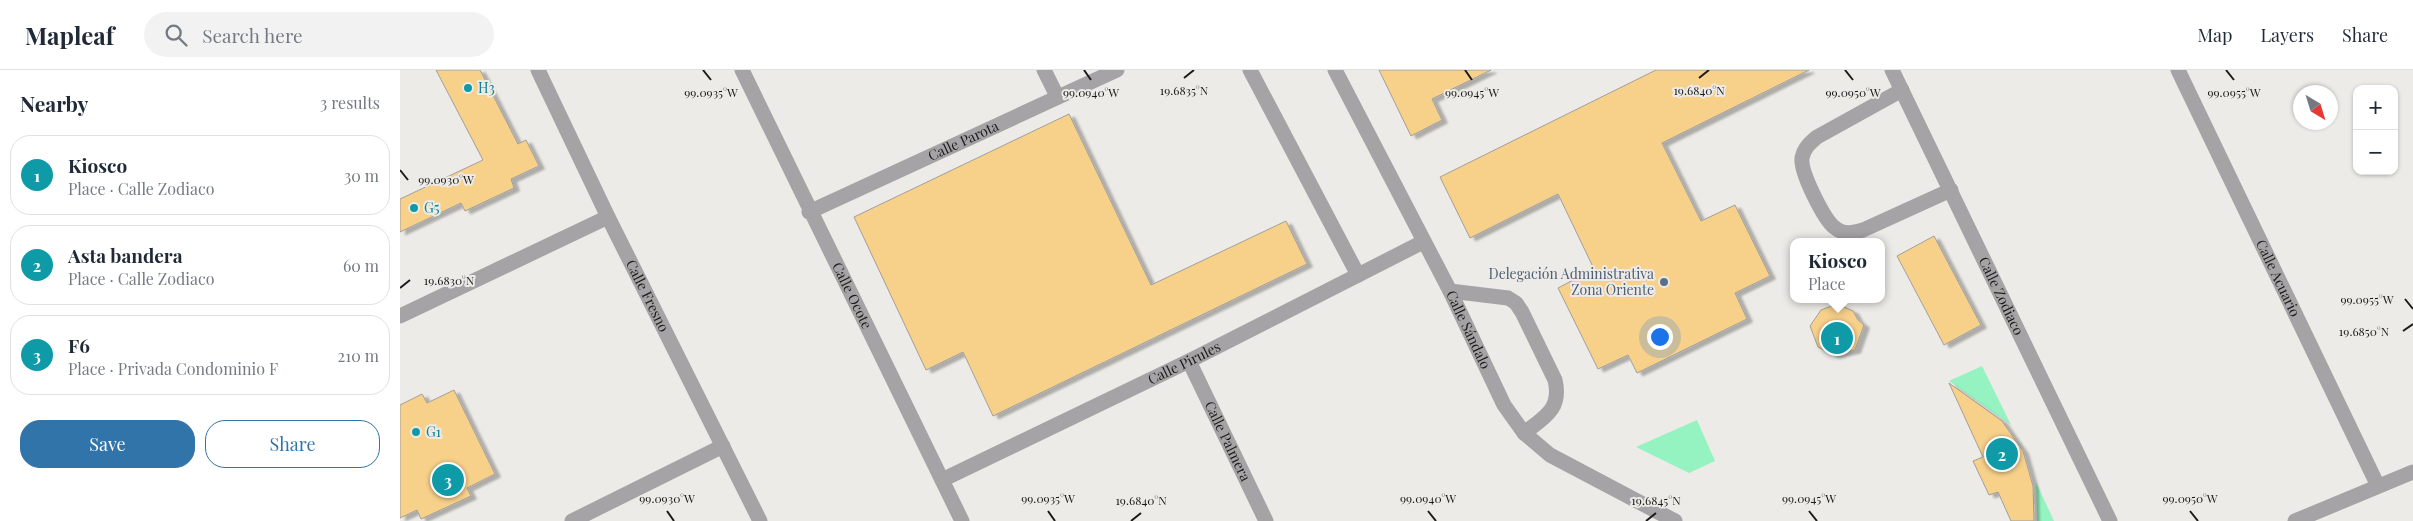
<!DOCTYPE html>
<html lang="en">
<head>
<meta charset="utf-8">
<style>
	body { margin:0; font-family:"Playfair Display",serif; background:#f2f2f3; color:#1f2937 }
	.controls { position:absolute; right:15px; top:15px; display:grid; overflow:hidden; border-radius:10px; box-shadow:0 1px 4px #0004 }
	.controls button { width:45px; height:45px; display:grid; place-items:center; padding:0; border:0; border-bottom:1px solid #e0e1e3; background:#fff; color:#1f2937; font:25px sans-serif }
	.compass { position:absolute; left:1893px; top:15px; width:45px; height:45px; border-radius:50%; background:#fff; box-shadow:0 1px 4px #0004; rotate:142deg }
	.you { position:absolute; left:1259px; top:266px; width:18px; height:18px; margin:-12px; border:4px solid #fff; border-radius:50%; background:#1a73e8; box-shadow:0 0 0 8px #1a73e833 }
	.badge { display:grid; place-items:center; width:32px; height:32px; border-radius:50%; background:#3174aa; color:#fff; font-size:16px; font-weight:700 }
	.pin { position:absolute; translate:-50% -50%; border:2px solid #fff; box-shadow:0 1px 5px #0006 }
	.popup { position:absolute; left:1390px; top:168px; width:95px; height:65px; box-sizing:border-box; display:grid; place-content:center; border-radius:10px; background:#fff; filter:drop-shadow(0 1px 4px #0005); font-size:16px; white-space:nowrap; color:#747a83 }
	.popup b { font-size:19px; color:#1f2937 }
	.popup::after { content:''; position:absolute; left:50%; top:100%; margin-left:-10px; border:10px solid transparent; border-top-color:#fff }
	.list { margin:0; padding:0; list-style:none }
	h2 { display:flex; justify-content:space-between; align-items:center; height:65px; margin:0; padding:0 20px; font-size:21px }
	h2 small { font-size:16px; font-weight:400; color:#747a83 }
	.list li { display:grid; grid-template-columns:32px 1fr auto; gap:15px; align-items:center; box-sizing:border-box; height:80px; margin:0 10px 10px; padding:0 10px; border:1px solid #e0e1e3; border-radius:20px }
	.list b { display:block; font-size:19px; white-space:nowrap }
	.list p { margin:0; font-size:16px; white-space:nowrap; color:#747a83 }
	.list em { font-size:16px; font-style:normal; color:#747a83 }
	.actions { display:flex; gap:10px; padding:15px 20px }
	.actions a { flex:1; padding:11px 0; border:1px solid #3174aa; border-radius:20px; text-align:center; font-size:18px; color:#3174aa }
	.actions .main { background:#3174aa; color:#fff }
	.icon { flex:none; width:28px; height:28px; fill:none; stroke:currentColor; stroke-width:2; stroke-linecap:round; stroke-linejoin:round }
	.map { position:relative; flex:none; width:2013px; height:451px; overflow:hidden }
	header { display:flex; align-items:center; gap:30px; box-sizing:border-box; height:70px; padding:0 25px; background:#fff; border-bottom:1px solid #e0e1e3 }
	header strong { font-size:24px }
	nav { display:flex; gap:28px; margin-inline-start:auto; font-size:18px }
	.search { width:350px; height:45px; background:#f2f2f3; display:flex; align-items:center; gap:12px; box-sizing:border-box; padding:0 18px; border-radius:28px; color:#747a83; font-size:19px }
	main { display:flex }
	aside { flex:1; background:#fff }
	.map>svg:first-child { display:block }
	.green { fill:#95f3c1 }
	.building { fill:#f7d08a; stroke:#a19f9b; filter:url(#shadow) }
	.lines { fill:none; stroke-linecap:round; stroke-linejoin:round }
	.service { stroke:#a5a3a5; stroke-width:15 }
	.minor { stroke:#a5a3a5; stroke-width:15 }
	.tertiary { stroke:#a5a3a5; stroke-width:15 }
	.ticks { fill:none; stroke:#1b1b19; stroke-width:2 }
	.culture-dot { fill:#0f9aa8; stroke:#edebe7; stroke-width:2 }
	.service-dot { fill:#5c6f8a; stroke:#edebe7; stroke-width:2 }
	.labels { text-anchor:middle; stroke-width:4; stroke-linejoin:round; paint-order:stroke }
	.culture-label { font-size:14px; fill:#0d838f; stroke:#edebe7; text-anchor:start }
	.street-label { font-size:14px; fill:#1b1b19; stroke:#edebe7 }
	.service-label { font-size:14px; fill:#4e5e75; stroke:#edebe7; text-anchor:end }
	.ticks-label { font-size:12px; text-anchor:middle; fill:#1b1b19; stroke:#edebe7; stroke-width:4; stroke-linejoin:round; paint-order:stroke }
</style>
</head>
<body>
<header>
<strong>Mapleaf</strong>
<div class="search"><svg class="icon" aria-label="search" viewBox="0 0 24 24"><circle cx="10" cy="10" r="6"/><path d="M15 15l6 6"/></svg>Search here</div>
<nav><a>Map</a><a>Layers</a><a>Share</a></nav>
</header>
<main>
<aside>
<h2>Nearby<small>3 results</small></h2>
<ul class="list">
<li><span class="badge" style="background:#0f9aa8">1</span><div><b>Kiosco</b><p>Place · Calle Zodiaco</p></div><em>30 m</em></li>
<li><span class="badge" style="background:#0f9aa8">2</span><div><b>Asta bandera</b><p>Place · Calle Zodiaco</p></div><em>60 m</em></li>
<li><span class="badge" style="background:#0f9aa8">3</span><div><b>F6</b><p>Place · Privada Condominio F</p></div><em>210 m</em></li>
</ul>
<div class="actions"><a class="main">Save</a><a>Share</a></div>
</aside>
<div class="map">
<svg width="2013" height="451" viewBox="0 0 2013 451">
	<defs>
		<filter id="shadow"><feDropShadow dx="5.5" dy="3" stdDeviation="1" flood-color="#0004"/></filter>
	</defs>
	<rect width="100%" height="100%" fill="#edebe7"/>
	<g class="green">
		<path d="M1582,296l29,59 -62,-44z"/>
		<path d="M1297,350l18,41 -26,12 -53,-26z"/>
		<path d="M1636,412l18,39h-17z"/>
	</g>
	<g class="building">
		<path d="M36,0h44l38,74 8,-4 13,26 -28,13 3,9 -49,23 -4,-8 -61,29v-33l83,-39z"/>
		<path d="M979,0h112l-59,29 10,21 -31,16z"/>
		<path d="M1256,0h153l-147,73 39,78 34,-16 35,71 -35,17 12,26 -110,54 -9,-18 -30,14 -40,-81 36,-19 -36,-75 -88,44 -30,-61z"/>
		<path d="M669,44l82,171 135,-64 21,43 -314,152 -30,-64 -37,18 -72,-153z"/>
		<path d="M1534,166l47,89 -37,20 -47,-89z"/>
		<path d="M1437,234l16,7 5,9 6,5 -9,25 -21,5 -16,-8 -8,-21 11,-16z"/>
		<path d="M1549,313l53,38 21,30 10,35 1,35h-23l-13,-29 -9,3 -16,-34 10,-4z"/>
		<path d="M54,320l41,84 -28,14 4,8 -50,23 -4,-9 -17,8v-113l22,-11 5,9z"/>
	</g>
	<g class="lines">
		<g class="service">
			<path d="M850,0l108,205"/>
			<path d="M1502,20l-85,47c-7,6 -13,11 -15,21 -2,14 22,61 32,69 9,8 19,6 29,3l88,-40"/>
			<path d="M1050,221l58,7 8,5 6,9 33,68c7,29 -11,38 -31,53"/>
		</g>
		<g class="minor">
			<path id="s1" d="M342,0l220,451"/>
			<path d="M644,0l13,26"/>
			<path id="s2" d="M935,0l115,221 54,114 20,28 26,22 125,66"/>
			<path id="s3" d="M1492,0l218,451"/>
			<path id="s4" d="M1778,0l200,416"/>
			<path id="s5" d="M409,142l308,-142"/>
			<path d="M0,246l208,-99"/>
			<path id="s6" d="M789,291l77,160"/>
			<path id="s7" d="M542,410l247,-119 234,-119"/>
			<path d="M172,451l151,-75"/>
		</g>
		<g class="tertiary">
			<path id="s8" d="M138,0l70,147 152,304"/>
			<path d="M1895,451l118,-49"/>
		</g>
	</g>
	<path class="ticks" d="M303,0l8,10M684,0l7,10M1065,0l7,10M1445,0l8,10M1826,0l8,10M784,8l10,-8M1299,8l10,-8M0,100l8,10M0,218l10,-8M2005,229l8,10M2003,261l10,-7M267,441l7,10M648,441l7,10M1028,441l8,10M1409,441l8,10M1790,441l8,10M731,451l10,-8M1246,451l10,-8"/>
	<g class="culture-dot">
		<circle cx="68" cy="18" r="5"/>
		<circle cx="14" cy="138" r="5"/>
		<circle cx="16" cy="362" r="5"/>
	</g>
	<circle class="service-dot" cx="1264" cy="212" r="5"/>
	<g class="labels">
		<g class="culture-label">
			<text x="78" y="23">H3</text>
			<text x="24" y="143">G5</text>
			<text x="26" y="367">G1</text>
		</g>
		<g class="street-label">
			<text dy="5" stroke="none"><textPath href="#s5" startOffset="170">Calle Parota</textPath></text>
			<text dy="5" stroke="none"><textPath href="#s4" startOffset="231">Calle Acuario</textPath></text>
			<text dy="5" stroke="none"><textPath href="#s3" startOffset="251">Calle Zodiaco</textPath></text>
			<text dy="5" stroke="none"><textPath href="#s8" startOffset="251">Calle Fresno</textPath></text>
			<text dy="5" stroke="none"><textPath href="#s1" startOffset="251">Calle Ocote</textPath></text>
			<text dy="5" stroke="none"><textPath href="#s2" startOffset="292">Calle Sándalo</textPath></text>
			<text dy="5" stroke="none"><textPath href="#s7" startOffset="269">Calle Pirules</textPath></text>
			<text dy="5" stroke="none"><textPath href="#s6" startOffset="89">Calle Palmera</textPath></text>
		</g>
		<g class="service-label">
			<text x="1254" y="209">Delegación Administrativa<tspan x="1254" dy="16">Zona Oriente</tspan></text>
		</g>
	</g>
	<g class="ticks-label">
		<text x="784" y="25">19.6835°N</text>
		<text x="1299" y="25">19.6840°N</text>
		<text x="311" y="27">99.0935°W</text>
		<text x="691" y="27">99.0940°W</text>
		<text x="1072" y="27">99.0945°W</text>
		<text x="1453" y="27">99.0950°W</text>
		<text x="1834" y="27">99.0955°W</text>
		<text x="46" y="114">99.0930°W</text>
		<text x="49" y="215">19.6830°N</text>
		<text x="1967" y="234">99.0955°W</text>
		<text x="1964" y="266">19.6850°N</text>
		<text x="267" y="433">99.0930°W</text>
		<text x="648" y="433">99.0935°W</text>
		<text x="1028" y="433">99.0940°W</text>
		<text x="1409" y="433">99.0945°W</text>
		<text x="1790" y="433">99.0950°W</text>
		<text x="741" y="435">19.6840°N</text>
		<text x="1256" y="435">19.6845°N</text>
	</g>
</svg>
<div class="controls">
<button>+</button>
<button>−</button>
</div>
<svg class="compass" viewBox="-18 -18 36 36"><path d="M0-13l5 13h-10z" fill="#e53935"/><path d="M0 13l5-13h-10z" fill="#747a83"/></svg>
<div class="you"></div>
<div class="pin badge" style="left:1437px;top:268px;background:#0f9aa8">1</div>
<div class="popup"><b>Kiosco</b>Place</div>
<div class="pin badge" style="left:1602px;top:384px;background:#0f9aa8">2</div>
<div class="pin badge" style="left:48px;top:410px;background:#0f9aa8">3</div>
</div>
</main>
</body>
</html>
